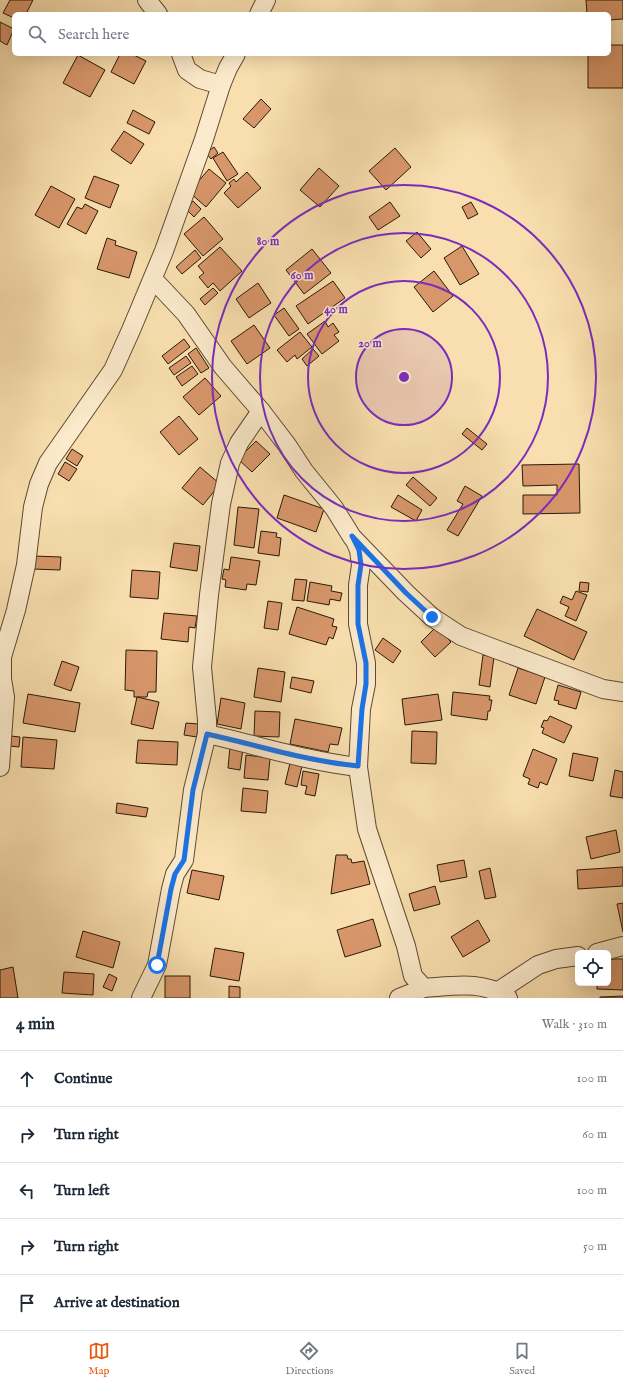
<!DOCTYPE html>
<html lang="en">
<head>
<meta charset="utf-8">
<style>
	body { margin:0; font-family:"IM FELL English",serif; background:#f6f6f7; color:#1f2937 }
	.controls { position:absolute; right:12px; bottom:12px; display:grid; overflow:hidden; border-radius:6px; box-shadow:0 4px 16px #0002 }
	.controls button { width:36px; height:36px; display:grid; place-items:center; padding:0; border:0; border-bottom:1px solid #e0e1e3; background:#fff; color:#1f2937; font:20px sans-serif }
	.stop { position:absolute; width:12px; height:12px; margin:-9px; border:3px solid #1a73e8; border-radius:50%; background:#fff }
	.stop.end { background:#1a73e8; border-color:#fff; box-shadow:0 1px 4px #0008 }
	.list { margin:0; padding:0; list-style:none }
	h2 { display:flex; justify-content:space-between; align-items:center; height:52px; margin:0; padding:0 16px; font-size:17px }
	h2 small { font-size:13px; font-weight:400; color:#747a83 }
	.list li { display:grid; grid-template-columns:26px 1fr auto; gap:12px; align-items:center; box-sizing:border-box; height:56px; padding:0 16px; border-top:1px solid #e0e1e3 }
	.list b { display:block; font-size:15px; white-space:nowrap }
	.list em { font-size:13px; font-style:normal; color:#747a83 }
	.icon { flex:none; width:22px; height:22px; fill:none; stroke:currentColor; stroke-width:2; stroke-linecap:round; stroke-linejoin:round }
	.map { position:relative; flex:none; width:623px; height:998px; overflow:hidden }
	.search { position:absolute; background:#fff; box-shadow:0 4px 16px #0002; left:12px; right:12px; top:12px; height:44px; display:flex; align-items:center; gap:10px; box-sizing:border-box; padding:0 14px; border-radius:6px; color:#747a83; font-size:15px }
	.sheet { height:332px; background:#fff }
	nav { display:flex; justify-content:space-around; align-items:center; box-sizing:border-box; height:56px; border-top:1px solid #e0e1e3; background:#fff; font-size:11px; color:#747a83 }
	nav a { display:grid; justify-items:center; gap:2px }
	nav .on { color:#ea580c }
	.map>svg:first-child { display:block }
	.building { fill:#d8976b; stroke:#291907 }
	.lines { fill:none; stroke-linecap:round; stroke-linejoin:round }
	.street-casing { stroke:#5d4a31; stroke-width:20 }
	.street { stroke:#fbeacb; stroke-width:18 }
	.route { stroke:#1a73e8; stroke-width:5 }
	.ring { fill:none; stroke:#7b2cbf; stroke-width:2 }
	.centre { fill:#7b2cbf; stroke:#fbeacb; stroke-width:2 }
	.ring-label { font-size:12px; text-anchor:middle; font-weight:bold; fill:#7b2cbf; stroke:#fbeacb; stroke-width:3; stroke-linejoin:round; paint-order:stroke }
</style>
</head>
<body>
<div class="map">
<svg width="623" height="998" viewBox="0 0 623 998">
	<rect width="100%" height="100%" fill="#f9dfaf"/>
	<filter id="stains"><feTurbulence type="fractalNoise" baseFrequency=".005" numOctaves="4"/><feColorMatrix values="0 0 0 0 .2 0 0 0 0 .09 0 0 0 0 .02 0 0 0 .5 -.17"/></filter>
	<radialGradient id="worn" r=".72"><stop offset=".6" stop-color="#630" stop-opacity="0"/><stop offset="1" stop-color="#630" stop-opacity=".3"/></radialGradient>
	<g class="building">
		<path d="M10,0h23l-7,14h-12v4l-11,-5z"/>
		<path d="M586,0h37v19l-14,1v-6h-22z"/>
		<path d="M0,22l14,7 -7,16 -7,-4z"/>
		<path d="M609,45h14v43h-35v-34h21z"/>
		<path d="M120,54h12l14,7 -12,23 -23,-12z"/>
		<path d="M78,55l27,15 -15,27 -27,-14z"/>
		<path d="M261,99l10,10 -17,19 -11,-9z"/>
		<path d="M133,110l22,12 -6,12 -22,-11z"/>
		<path d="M124,131l20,13 -13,20 -20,-14z"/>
		<path d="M214,147l4,6 -7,6 -5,-6z"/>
		<path d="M395,148l16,19 -25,23 -17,-19z"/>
		<path d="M223,152l15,22 -11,7 -14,-23z"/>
		<path d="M319,168l20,18 -19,21 -20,-17z"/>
		<path d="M209,169l17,14 -20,24 -17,-15z"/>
		<path d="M247,172l14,16 -23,20 -14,-15 7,-7 -2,-3 5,-4 2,3z"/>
		<path d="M94,176l25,9 -9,23 -25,-10z"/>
		<path d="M51,186l24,13 -16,29 -24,-13z"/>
		<path d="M193,201l8,8 -7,8 -8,-8z"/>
		<path d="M390,202l10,14 -22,14 -9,-13z"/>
		<path d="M471,202l7,12 -10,5 -6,-12z"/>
		<path d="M85,204l13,7 -12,23 -19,-10 10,-17 5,2z"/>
		<path d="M204,217l19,22 -20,17 -19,-22z"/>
		<path d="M417,232l14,17 -10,9 -15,-17z"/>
		<path d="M107,238l9,3 -1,4 22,7 -8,26 -32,-9z"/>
		<path d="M462,246l17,28 -19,11 -16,-27z"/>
		<path d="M220,247l22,24 -22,20 -7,-8 -5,5 -9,-11 5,-4 -6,-7z"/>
		<path d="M312,249l19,24 -27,21 -18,-24z"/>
		<path d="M195,250l6,8 -19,16 -6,-7z"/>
		<path d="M434,271l19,25 -20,16 -19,-25z"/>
		<path d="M333,281l12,17 -37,26 -12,-18z"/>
		<path d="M258,283l13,20 -22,15 -13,-19z"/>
		<path d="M213,288l5,5 -13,12 -5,-6z"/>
		<path d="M284,308l15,21 -10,7 -15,-21z"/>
		<path d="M325,321l3,6 5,-4 6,9 -5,3 5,6 -17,13 -15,-20z"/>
		<path d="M254,325l16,23 -23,16 -16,-23z"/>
		<path d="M300,332l12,15 -15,12 -2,-4 -8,7 -10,-12z"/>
		<path d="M184,339l6,8 -22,17 -6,-8z"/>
		<path d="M196,348l13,20 -8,5 -13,-19z"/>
		<path d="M313,349l6,7 -12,10 -5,-7z"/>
		<path d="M186,356l5,7 -17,12 -5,-7z"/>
		<path d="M192,366l6,8 -16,12 -6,-9z"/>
		<path d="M205,378l16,18 -22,19 -16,-18z"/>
		<path d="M179,416l19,23 -19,16 -19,-23z"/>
		<path d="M467,428l20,16 -5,6 -20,-16z"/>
		<path d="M256,441l14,13 -18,18 -14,-13z"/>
		<path d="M72,449l11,7 -6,10 -11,-7z"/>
		<path d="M65,462l12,7 -8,12 -11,-7z"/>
		<path d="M579,464l1,49 -57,1v-19h34v-10l-34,1 -1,-21z"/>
		<path d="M200,467l20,17 -17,21 -21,-17z"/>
		<path d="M413,477l24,21 -7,8 -24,-21z"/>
		<path d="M465,486l17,10 -24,40 -11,-6 16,-26 -6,-3z"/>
		<path d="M284,495l40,14 -8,23 -39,-14z"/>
		<path d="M398,495l24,15 -6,11 -25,-14z"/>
		<path d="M238,507l21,2 -5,39 -20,-3z"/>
		<path d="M261,531l16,2 -1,4 5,1 -2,18 -21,-3z"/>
		<path d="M174,543l26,3 -3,25 -27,-4z"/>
		<path d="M33,556l28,1 -1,13 -27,-1z"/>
		<path d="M231,557l29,4 -4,24 -9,-1 -1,6 -21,-3 1,-7 -4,-1 2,-10 5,1z"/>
		<path d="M132,570l28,2 -2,27 -28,-2z"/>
		<path d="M295,579l12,1 -3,21 -12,-1z"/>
		<path d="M310,582l22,4 -1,5 11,2 -2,8 -10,-2 -1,6 -22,-4z"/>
		<path d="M580,582l9,1 -1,9 -9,-1z"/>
		<path d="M576,591l11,4 -11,26 -11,-5 4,-9 -9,-4 3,-7 9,4z"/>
		<path d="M268,601l14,2 -4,27 -14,-2z"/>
		<path d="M297,607l37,12 -2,7 5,1 -4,12 -4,-2 -3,8 -37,-11z"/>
		<path d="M537,609l50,23 -13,28 -50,-24z"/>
		<path d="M164,613l33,3 -2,12 -6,-1 -1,15 -27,-3z"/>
		<path d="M436,627l15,15 -16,15 -14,-15z"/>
		<path d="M383,638l18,13 -8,12 -18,-13z"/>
		<path d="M126,650l31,1 -1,41h-8l-1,5h-13v-6l-9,-1z"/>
		<path d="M483,655l11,2 -4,30 -11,-2z"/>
		<path d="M62,661l17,6 -8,24 -17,-6z"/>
		<path d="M258,668l27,4 -4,30 -27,-5z"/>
		<path d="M518,668l27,9 -9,27 -27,-9z"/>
		<path d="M292,677l22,4 -3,12 -21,-5z"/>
		<path d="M558,685l23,7 -5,17 -18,-5 1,-3 -5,-1z"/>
		<path d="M453,692l37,4 -1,4h3l-2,11h-2l-1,9 -36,-5z"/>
		<path d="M28,694l52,9 -5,29 -52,-9z"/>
		<path d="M438,694l4,26 -37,5 -3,-26z"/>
		<path d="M137,697l22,5 -6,27 -22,-5z"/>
		<path d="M221,698l24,5 -4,26 -24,-5z"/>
		<path d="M255,711l25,1 -1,25 -25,-1z"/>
		<path d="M550,716l22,10 -8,17 -22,-10 2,-5 -3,-1 3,-7 3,1z"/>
		<path d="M295,719l47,9 -4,17 -8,-1 -2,8 -38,-8z"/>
		<path d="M186,723l12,1 -1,13 -13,-2z"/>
		<path d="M412,731l25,1 -1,32 -25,-1z"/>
		<path d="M11,736l9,1 -1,10 -9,-1z"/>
		<path d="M23,737l34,3 -3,29 -33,-2z"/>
		<path d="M138,740l40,2 -1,23 -41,-2z"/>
		<path d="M230,746l13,2 -3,22 -12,-2z"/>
		<path d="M533,749l24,10 -10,26 -7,-3 -2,6 -10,-4 2,-5 -7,-3z"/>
		<path d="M573,753l25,5 -5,23 -24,-5z"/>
		<path d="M246,755l24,3 -2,22 -24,-2z"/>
		<path d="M290,763l12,3 -5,21 -12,-3z"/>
		<path d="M615,770l8,2v26l-13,-2z"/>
		<path d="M303,771l16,3 -4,22 -10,-2 2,-8 -6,-1z"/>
		<path d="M243,788l25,3 -2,22 -25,-2z"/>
		<path d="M117,803l31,5 -2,9 -30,-4z"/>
		<path d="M616,830l4,22 -29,7 -5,-22z"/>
		<path d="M336,855h11l1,4h3l1,4 12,-2 6,23 -39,10z"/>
		<path d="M464,860l3,17 -27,5 -3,-17z"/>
		<path d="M623,867v19l-45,3 -1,-19z"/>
		<path d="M490,868l6,29 -11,2 -6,-28z"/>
		<path d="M192,870l32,6 -5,24 -32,-7z"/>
		<path d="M435,886l5,18 -26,7 -5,-17z"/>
		<path d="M623,903v29l-6,-28z"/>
		<path d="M373,919l8,27 -36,11 -8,-27z"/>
		<path d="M478,920l12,21 -27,16 -12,-20z"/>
		<path d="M83,931l37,11 -7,26 -37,-11z"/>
		<path d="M215,948l29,5 -5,28 -29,-5z"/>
		<path d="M608,959h15v31l-26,-1v-6h11z"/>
		<path d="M13,967l5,31h-18v-28z"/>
		<path d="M64,972l30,2 -1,21 -31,-2z"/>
		<path d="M109,974l8,4 -5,13 -9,-4z"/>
		<rect x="165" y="976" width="25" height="22"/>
		<path d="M229,986l11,1v11h-11z"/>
		<path d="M623,996v2h-23v-1z"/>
	</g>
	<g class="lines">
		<g class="street-casing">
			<g id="street">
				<path d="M147,0l11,14"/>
				<path d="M259,14l7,-14"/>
				<path d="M181,54l6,16 13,9 21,6 7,-17 8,-14"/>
				<path d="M153,279l33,35 37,53 38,44 26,34 17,26 30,37 18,29 54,56 26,24 29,19 37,14 105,39 20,3"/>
				<path d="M355,541l4,9 2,15 -3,20v39l8,39v21l-5,25 -3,58 9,62 39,117 7,30 11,12c29,-2 60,-8 84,10"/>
				<path d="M207,734c50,11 99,27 151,33"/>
				<path d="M0,767l5,-70 -3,-18v-22l14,-47 10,-45 7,-58 6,-23 9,-21 65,-93 18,-40 33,-79 40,-112 17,-54"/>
				<path d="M597,953l26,-7"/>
				<path d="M497,992l41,-27 18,-6 22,-3"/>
				<path d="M141,998l16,-33 14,-76 4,-15 9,-14 9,-70 14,-56v-14l-5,-53 7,-72 12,-91 9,-41 9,-20 22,-32"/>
				<path d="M399,998l25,-10"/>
			</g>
		</g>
		<use href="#street" class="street"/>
	</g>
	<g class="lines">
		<path class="route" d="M157,965l14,-76 4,-15 9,-14 9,-70 14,-56c50,11 99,27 151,32l4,-57 4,-25v-21l-8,-39v-39l3,-20 -2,-15 -7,-14 54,57 26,24"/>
	</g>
	<circle cx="404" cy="377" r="48" fill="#7b2cbf" fill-opacity=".12"/>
	<g class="ring">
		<circle cx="404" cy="377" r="48"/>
		<circle cx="404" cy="377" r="96"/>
		<circle cx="404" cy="377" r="144"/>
		<circle cx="404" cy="377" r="192"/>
	</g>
	<circle cx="404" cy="377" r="6" class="centre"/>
	<g class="ring-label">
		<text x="268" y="245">80 m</text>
		<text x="302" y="279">60 m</text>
		<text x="336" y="313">40 m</text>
		<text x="370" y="347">20 m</text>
	</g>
	<rect width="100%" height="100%" filter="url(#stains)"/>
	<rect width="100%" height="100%" fill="url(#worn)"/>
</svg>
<div class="controls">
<button><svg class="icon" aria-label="locate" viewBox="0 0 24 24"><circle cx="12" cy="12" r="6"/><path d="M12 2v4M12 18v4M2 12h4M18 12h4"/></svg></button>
</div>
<div class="stop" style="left:157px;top:965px"></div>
<div class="stop end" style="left:432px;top:617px"></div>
<div class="search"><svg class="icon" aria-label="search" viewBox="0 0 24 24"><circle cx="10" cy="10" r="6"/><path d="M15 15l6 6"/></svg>Search here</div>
</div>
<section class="sheet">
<h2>4 min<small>Walk · 310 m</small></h2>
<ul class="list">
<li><svg class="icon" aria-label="ahead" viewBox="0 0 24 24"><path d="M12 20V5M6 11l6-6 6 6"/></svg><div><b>Continue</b></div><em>100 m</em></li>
<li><svg class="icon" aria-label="right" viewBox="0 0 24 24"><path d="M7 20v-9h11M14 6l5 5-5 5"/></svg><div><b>Turn right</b></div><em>60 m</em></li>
<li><svg class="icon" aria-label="left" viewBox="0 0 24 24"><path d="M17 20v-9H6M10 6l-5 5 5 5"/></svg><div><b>Turn left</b></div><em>100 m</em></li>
<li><svg class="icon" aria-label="right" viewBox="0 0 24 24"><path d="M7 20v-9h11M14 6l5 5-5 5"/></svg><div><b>Turn right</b></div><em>50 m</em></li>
<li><svg class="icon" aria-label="arrive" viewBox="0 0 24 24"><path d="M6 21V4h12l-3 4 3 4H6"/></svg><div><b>Arrive at destination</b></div></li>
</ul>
</section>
<nav>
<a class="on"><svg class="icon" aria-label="map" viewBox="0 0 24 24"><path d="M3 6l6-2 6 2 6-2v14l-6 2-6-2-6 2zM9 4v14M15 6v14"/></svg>Map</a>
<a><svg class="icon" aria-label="directions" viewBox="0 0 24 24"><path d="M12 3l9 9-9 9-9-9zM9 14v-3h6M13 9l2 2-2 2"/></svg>Directions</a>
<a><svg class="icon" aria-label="saved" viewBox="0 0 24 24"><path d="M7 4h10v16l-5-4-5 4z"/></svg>Saved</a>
</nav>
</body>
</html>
